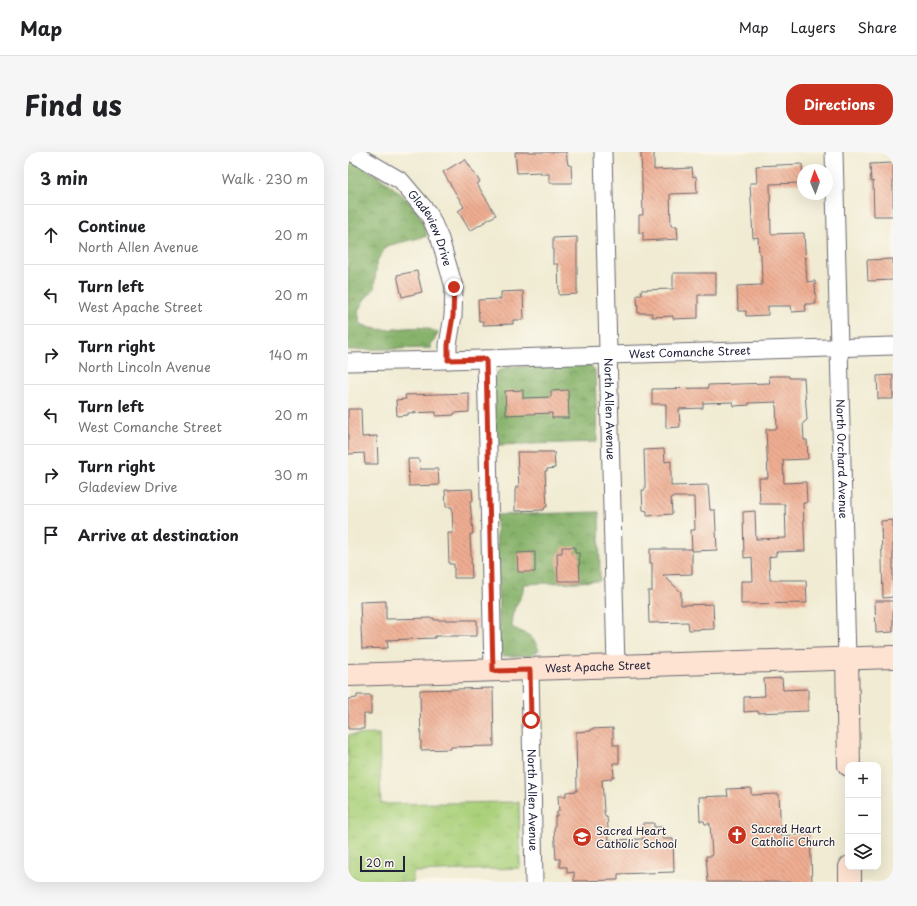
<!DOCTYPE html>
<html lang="en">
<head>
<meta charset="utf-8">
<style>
	body { margin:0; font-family:"Playpen Sans",sans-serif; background:#f6f6f6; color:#202124 }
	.controls { position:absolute; right:12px; bottom:12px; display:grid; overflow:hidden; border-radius:8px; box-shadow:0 4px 16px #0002 }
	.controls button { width:36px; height:36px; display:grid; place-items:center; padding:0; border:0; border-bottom:1px solid #e0e0e0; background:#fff; color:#202124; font:20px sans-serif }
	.compass { position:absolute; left:449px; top:12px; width:36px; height:36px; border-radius:50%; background:#fff; box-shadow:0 4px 16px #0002; rotate:358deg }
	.scale { position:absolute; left:12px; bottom:10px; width:45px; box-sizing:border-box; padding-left:4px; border:2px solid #22223b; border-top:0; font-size:11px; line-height:14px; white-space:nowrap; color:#22223b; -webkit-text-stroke:3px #fbf7ec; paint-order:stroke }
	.stop { position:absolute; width:12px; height:12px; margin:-9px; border:3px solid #c8321e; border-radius:50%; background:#fff }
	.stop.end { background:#c8321e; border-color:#fff; box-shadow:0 1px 4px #0008 }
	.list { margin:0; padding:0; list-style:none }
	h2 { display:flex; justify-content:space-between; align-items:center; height:52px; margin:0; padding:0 16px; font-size:17px }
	h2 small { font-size:13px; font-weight:400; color:#757577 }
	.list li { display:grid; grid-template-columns:26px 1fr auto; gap:12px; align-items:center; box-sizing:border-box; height:60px; padding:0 16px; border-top:1px solid #e0e0e0 }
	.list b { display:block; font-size:15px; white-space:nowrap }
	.list p { margin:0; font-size:13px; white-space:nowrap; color:#757577 }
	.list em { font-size:13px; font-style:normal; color:#757577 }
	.icon { flex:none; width:22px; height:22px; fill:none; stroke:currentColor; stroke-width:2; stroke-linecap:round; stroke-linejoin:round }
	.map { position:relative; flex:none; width:545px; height:730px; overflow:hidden; border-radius:16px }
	header { display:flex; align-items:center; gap:24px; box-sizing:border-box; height:56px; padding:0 20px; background:#fff; border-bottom:1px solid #e0e0e0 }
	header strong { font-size:19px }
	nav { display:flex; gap:22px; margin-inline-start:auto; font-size:14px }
	.intro { display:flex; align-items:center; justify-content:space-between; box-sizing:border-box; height:96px; padding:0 24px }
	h1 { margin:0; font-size:28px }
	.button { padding:10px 18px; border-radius:16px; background:#c8321e; color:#fff; font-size:14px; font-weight:700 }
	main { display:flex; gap:24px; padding:0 24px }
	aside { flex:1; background:#fff; border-radius:16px; box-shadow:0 4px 16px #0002 }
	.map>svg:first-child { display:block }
	.forest { fill:url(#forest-crowns); stroke:#556a54 }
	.park { fill:url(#park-tufts); stroke:#667a5c }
	.building { fill:url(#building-back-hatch) }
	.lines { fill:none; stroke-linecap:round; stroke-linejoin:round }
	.street-casing { stroke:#6a6870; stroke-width:19 }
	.secondary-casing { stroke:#6a6870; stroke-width:24 }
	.street { stroke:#fff; stroke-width:17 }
	.secondary { stroke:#fee3d2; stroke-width:22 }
	.route { stroke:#c8321e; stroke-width:5 }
	.labels { text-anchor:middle; stroke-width:3; stroke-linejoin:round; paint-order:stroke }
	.street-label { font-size:11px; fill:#22223b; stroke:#fbf7ec }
	.poi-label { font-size:11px; fill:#22223b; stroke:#fbf7ec; text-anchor:start }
</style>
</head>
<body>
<header>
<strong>Map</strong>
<nav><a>Map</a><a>Layers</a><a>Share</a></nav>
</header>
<div class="intro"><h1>Find us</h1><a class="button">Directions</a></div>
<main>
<aside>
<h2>3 min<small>Walk · 230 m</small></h2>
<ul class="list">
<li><svg class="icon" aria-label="ahead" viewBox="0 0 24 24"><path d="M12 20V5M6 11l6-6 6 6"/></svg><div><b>Continue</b><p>North Allen Avenue</p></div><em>20 m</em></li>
<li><svg class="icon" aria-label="left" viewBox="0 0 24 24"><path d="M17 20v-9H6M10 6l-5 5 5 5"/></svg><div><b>Turn left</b><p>West Apache Street</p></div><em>20 m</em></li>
<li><svg class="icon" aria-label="right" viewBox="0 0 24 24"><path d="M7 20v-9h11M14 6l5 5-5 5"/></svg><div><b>Turn right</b><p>North Lincoln Avenue</p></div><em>140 m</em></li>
<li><svg class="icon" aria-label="left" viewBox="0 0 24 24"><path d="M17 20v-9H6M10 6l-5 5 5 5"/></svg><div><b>Turn left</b><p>West Comanche Street</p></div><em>20 m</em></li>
<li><svg class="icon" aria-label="right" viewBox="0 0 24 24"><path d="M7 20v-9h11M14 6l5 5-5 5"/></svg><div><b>Turn right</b><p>Gladeview Drive</p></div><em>30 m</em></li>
<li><svg class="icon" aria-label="arrive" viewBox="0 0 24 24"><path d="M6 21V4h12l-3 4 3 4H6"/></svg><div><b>Arrive at destination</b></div></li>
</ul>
</aside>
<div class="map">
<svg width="545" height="730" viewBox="0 0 545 730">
	<defs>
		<pattern id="forest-crowns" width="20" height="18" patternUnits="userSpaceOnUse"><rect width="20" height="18" fill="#88b36c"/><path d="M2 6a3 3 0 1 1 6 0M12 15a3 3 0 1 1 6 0" fill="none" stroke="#6f915a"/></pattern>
		<pattern id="park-tufts" width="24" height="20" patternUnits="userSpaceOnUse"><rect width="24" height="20" fill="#abd17c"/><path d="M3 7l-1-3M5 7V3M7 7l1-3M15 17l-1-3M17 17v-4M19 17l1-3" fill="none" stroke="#93b36c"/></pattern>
		<pattern id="building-back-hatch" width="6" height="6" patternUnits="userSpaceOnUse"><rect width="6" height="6" fill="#efad92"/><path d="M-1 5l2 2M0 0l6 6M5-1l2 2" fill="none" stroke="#c18c78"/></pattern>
	</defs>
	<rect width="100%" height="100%" fill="#fbf7ec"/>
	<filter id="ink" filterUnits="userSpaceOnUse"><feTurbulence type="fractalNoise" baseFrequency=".025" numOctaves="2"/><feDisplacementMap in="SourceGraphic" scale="8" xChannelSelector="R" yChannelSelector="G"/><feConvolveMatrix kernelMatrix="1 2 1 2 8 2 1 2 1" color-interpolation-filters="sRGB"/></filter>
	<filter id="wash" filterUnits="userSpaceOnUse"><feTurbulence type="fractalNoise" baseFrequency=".012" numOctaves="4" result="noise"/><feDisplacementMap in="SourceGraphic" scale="16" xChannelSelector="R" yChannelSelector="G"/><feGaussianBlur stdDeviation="0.9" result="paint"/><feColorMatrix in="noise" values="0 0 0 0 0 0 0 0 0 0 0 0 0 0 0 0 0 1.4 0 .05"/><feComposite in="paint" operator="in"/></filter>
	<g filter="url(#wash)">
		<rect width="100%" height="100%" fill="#f0ebd2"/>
		<g class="forest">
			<path d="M0,5c25,16 55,33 72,59 3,5 5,13 7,20l-41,10 -9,15 -3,28 -10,11 -6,11 2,12c20,13 43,2 65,5 4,1 9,3 13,4l-4,9 -5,4 3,3 -84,2z"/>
			<path d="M242,213l5,5 2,72 -102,3 -1,-66 3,-7 11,-5z"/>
			<path d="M251,360l1,69 -77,3c3,14 -15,24 -11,43 14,8 20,6 27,23l-9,6h-29l-1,-1 -4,-140z"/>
		</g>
		<path class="park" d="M31,582l2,70 138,-2 1,66 -107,4v10h-65v-147z"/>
		<g id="blocks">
			<g class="building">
				<path d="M167,0h51l2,13h3l1,18h-23v-9h-8v-2l-24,1z"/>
				<path d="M293,0h13v18l38,-2 1,9 3,-1 1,17 -27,1 1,32h6l1,13 -35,2v-9l-4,1v-18h4z"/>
				<path d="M117,7l15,23 -3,2 19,31 -26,16 -12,-20 6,-4 -21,-35z"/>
				<path d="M545,11v53h-19l-1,-35 -2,1 -1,-18z"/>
				<path d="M454,12l1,19 -33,1 1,50 33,-1 3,49 8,-1 1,23h-11l1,7 -14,1 -1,-6h-23v9l-22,1v-5h-8l-1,-25 25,-1 -1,-31h-2l-1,-17 -5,1 -3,-55h7l-1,-17z"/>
				<path d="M229,85v57l-18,1 -1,-31h-5v-26z"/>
				<path d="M545,107v21l-25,1 -1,-21z"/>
				<path d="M69,119l5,21 -20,5 -5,-22z"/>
				<path d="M325,121h43v22h-18v23l-25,1v-3l-21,1v-4h-14l-1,-18h5l-1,-5 32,-1z"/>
				<path d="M175,139l1,29h-11v4l-30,1v-4h-4l-1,-21 23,-1v-7z"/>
				<path d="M545,223v24h-15l-1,-23z"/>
				<path d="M421,224h20v2h15l3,42 -4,3 1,17h3l1,19 -25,1 1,23 22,-1 1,21h-4l2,48 -29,1v4l-7,1 1,23h36l1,23 -66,1v-23h12l-1,-24 -8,1 -1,-46 12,-1 1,28 30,-1 -1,-34h-25l-1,-26h9l-2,-49h11l-1,-27 -27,1v2l-15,1 -1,-4 -30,1v5l-24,1 1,18 -14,1v-24h-14v-15l56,-1v-3l62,-2z"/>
				<path d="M175,238v8l28,-1v-6l17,-1 1,28h-17v-5l-46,2 -1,-24z"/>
				<path d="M121,241v19l-15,1v2l-18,1v-4l-28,1v2l-11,1 -1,-16 10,-1 -1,-4z"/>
				<path d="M0,257h13l1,28 15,-1 1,28h-13l-1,-11 -16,1z"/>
				<path d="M316,297l1,13 6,-1v25l37,-1 2,25h5l2,40 -25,1 -1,-21h4l-1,-33h-23l1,17 -25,2v-5l-4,-1 -1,-20h3v-8l-1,-32z"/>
				<path d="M169,300h37l1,16 -8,1v2h-2l2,36h-2l-1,3 -29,1v-20l1,-4h3z"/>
				<path d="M60,307h11l1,10h18l1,16 -30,1z"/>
				<path d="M124,337l1,12h-3l3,33h-3l2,44h-18v-14h-5l-1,-31h5l-1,-26h-6l-1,-17z"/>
				<path d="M545,368v77l-10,1 -2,-77z"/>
				<path d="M214,395h13v6h4l1,28h-22l-1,-28h5z"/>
				<path d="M302,397h42v25l-29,1 18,17v13l32,-1 1,25 -25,1 -1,-8 -39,1 -1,-32h4v-28h-2z"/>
				<path d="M187,400v20h-17l-1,-19z"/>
				<path d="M38,449v18l48,-1v2h43v16h-42v2l-48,2 1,8 -26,1 -2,-47z"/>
				<path d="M527,449h18v31l-17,1z"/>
				<path d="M434,526l1,12 25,-1v22l-50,2v-2l-14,1v-15l21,-1 -1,-17z"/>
				<path d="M145,536l1,58 -43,1v2l-30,1 -1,-60z"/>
				<path d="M9,543h14v19h-7v15h-16v-30l9,-1z"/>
				<path d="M265,576v17h6v18h-6l1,14h-3v2l-9,1 2,31 1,6h2l2,23 34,-1v-16h11v4h8v12h11l1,33 -56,2v6l-44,1v-9l-7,1v-6h-7v-8h-4l-2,-31 1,-1v-11h2v-4l2,-1 -1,-15h8v-4l11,-1 -1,-59 15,-1v-2z"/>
				<path d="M403,636v7l28,-1 2,42 29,-2 2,48h-104l-2,-26h6l-2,-32h-5l-1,-3h-4l-1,-24 25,-1h4l-1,-7z"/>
			</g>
		</g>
	</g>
	<g filter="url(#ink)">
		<use href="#blocks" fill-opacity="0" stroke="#6a6870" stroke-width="1"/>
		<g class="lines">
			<g class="street-casing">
				<g id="street">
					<path id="s1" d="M3,0l50,29 28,33 11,25 14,48 -1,29 -5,29v15"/>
					<path id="s2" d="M255,0l13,515"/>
					<path id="s3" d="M486,0l13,507"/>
					<path d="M138,207l7,312"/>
					<path id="s4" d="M0,210l100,-2 445,-14"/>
					<path id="s5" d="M182,518l4,212"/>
				</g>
			</g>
			<g class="secondary-casing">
				<g id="secondary">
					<path d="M499,507l2,106"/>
					<path id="s6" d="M0,523l545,-18"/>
					<path d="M502,715v15"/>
				</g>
			</g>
			<use href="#street" class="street"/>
			<use href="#secondary" class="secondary"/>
		</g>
	</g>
	<g class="lines" filter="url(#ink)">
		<path class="route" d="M106,135l-1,29 -5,29v15l38,-1 7,312 37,-1 1,50"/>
	</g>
	<defs>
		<g id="church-disc" transform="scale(1)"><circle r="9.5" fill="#c8321e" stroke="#fbf7ec"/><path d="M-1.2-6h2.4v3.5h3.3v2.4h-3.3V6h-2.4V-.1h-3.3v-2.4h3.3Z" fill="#fff"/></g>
		<g id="school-disc" transform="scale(1)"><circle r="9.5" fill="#c8321e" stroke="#fbf7ec"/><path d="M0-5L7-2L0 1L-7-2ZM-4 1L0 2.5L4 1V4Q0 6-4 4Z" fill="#fff"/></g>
	</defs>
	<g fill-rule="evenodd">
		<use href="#church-disc" x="389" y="683"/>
		<use href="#school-disc" x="234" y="685"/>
	</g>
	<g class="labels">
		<g class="street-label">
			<text dy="4" stroke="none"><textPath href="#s1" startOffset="114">Gladeview Drive</textPath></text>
			<text dy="4" stroke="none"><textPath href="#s4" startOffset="342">West Comanche Street</textPath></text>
			<text dy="4" stroke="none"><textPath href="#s2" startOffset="257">North Allen Avenue</textPath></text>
			<text dy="4" stroke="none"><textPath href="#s3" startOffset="307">North Orchard Avenue</textPath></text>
			<text dy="4" stroke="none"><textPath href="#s6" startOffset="250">West Apache Street</textPath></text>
			<text dy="4" stroke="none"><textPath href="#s5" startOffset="130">North Allen Avenue</textPath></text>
		</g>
		<g class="poi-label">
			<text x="403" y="681">Sacred Heart<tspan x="403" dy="13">Catholic Church</tspan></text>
			<text x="248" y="683">Sacred Heart<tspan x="248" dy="13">Catholic School</tspan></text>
		</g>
	</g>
</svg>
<div class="controls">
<button>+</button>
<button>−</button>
<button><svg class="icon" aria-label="layers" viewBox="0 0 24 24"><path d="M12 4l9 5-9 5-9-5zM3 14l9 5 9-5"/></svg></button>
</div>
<svg class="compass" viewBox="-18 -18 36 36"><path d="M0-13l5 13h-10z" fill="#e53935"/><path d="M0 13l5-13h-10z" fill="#757577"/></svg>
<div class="scale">20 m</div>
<div class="stop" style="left:183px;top:568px"></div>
<div class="stop end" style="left:106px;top:135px"></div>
</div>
</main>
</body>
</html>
